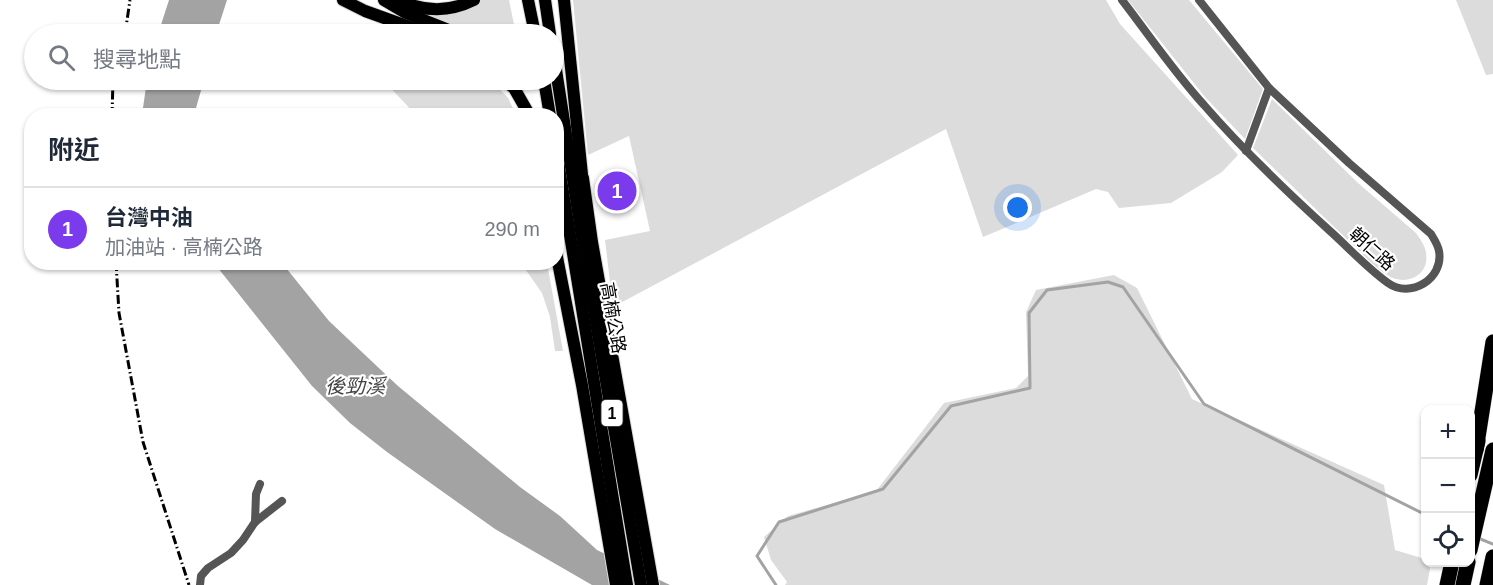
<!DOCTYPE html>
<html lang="zh-TW">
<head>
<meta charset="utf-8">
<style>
	body { margin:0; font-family:Helvetica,"Noto Sans TC",sans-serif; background:#f2f2f3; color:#1f2937 }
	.controls { position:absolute; right:18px; bottom:18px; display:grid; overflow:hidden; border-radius:12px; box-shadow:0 2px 4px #0004 }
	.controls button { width:54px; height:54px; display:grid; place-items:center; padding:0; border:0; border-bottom:2px solid #e0e1e3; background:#fff; color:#1f2937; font:30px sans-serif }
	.you { position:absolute; left:1018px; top:208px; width:21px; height:21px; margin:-15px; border:4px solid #fff; border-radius:50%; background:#1a73e8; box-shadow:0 0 0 9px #1a73e833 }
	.badge { display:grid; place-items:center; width:39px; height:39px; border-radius:50%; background:#7c3aed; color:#fff; font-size:20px; font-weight:700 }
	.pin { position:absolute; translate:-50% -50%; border:3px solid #fff; box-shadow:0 2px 6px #0006 }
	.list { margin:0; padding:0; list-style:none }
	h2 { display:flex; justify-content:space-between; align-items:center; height:78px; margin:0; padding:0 24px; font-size:26px }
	h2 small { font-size:20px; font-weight:400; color:#747a83 }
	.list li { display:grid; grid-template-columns:39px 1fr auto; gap:18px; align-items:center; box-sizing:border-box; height:84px; padding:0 24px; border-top:2px solid #e0e1e3 }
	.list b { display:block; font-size:22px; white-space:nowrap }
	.list p { margin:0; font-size:20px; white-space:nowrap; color:#747a83 }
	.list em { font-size:20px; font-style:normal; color:#747a83 }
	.icon { flex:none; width:33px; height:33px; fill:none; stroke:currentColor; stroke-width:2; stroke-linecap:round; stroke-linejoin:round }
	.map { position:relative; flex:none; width:1493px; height:585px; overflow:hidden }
	.search { position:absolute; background:#fff; box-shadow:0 2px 4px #0004; left:24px; top:24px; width:540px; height:66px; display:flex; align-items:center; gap:15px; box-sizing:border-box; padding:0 21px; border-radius:33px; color:#747a83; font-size:22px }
	.panel { position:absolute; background:#fff; box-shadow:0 2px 4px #0004; left:24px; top:108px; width:540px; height:162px; border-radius:24px }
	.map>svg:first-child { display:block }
	.green { fill:#dcdcdc }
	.water { fill:#a3a3a3 }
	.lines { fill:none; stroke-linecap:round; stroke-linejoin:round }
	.stream { stroke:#a3a3a3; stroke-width:3 }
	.primary-casing { stroke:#dbdbdb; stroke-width:14 }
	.motorway-casing { stroke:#dbdbdb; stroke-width:16 }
	.minor { stroke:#555; stroke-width:8 }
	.primary { stroke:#000; stroke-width:12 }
	.motorway { stroke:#000; stroke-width:15 }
	.rail { stroke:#000; stroke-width:3; stroke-dasharray:9 3 1.5 3; stroke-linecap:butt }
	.labels { text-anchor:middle; stroke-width:4.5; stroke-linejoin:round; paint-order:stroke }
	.shield { fill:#fff; stroke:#4c4c4c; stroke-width:1.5 }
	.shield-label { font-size:16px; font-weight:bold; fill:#000 }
	.street-label { font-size:18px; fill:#000; stroke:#fff }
	.water-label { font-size:20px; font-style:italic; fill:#444; stroke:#fff }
</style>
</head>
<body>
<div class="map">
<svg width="1493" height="585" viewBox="0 0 1493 585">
	<rect width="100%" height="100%" fill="#fff"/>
	<g class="green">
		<path d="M481,0h28l7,34h-48l-49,-23 50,-5z"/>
		<path d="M573,0h533l14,24 118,131 -16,17 -51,31 -52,5 -11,-16 -12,-3 -113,48 -37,-108 -333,178 -8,-67 45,-9 -21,-95 -41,19z"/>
		<path d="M1128,0h61l74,89 -18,50 -40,-42z"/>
		<path d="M1456,0h37v74l-7,1z"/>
		<path d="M383,80h108l17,18 8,17h-100z"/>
		<path d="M1272,99l86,84 58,50c4,6 9,12 10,20 4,23 -21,34 -39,22 -14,-9 -26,-23 -38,-34 -32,-30 -64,-62 -96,-93z"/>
		<path d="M521,263h26l16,88h-8l-5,-34 -8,-24z"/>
		<path d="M1114,275l23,13 55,111 192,86 11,65 30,9 1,3 5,1 -4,22h-642l2,-3 -16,-22 -7,-23 24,-21 88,-25 68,-88 72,-15 12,-12 -2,-64 10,-22z"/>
	</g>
	<g class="water">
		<path d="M169,0h58l-11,34h-58z"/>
		<path d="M147,80h57l-10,35h-52z"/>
		<path d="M214,263h68l47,58 69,65 122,101 40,29 37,34 73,35h-78l-97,-56 -108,-77 -37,-29 -38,-37z"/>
	</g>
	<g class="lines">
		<g class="stream">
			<path d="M1478,538l15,6"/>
			<path d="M776,585l-19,-29 22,-34 104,-33 68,-83 79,-18 -1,-75 18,-23 61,-8 15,5 81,117 222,111"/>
		</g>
		<g class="primary-casing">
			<g id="primary">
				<path d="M343,0l22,11 64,23"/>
				<path d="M384,0l22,13 53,21"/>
				<path d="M399,0c25,12 51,12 75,0"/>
				<path d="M528,0l7,34"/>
				<path d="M545,0l5,34"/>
				<path d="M564,0l19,184"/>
				<path d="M554,57l35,225 52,303"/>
				<path d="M504,80l10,8 16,28"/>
				<path d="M544,80l6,36"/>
				<path d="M556,149l71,436"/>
				<path d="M583,178l9,64 61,343"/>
				<path d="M556,222l1,-30"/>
				<path d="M556,252l26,133 34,200"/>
			</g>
		</g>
		<g class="motorway-casing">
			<g id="motorway">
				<path d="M1476,450l17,-108"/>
				<path d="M1470,475l8,-34"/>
				<path d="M1470,550l23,-100"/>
				<path d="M1447,585l5,-23"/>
				<path d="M1463,585l5,-23"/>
				<path d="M1487,585l6,-28"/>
			</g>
		</g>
		<g class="minor">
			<path d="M1122,0c27,35 52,72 82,105 39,45 82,86 126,126 19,17 37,37 58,52 22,16 56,-4 51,-32 -1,-6 -5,-12 -8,-17l-82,-71 -80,-75 -70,-88"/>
			<path d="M1246,151l23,-63"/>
			<path d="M255,522l1,-28 4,-10"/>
			<path d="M200,585l1,-9 7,-8 23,-15 12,-13 12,-18 27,-21"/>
		</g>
		<use href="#primary" class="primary"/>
		<use href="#motorway" class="motorway"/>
		<g class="rail">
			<path d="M125,34l5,-34"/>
			<path d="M112,116l1,-36"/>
			<path d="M116,262l3,51 24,129 46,143"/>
		</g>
	</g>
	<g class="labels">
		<rect class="shield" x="601.5" y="400" width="21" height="26" rx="4.5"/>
		<g class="shield-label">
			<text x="612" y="419">1</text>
		</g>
		<g class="street-label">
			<text transform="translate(1372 249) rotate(42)" y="6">朝仁路</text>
			<text transform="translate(613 318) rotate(80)" y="6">高楠公路</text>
		</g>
		<g class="water-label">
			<text x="355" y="393">後勁溪</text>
		</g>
	</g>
</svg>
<div class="controls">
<button>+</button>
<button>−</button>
<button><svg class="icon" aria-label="locate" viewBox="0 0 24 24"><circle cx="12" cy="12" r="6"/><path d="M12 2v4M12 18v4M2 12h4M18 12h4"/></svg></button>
</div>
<div class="you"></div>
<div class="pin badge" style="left:617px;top:191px">1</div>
<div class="search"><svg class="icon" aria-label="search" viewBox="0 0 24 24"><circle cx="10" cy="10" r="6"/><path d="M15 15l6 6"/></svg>搜尋地點</div>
<section class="panel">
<h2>附近<small></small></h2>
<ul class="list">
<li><span class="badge">1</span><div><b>台灣中油</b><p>加油站 · 高楠公路</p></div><em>290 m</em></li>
</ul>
</section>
</div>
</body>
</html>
